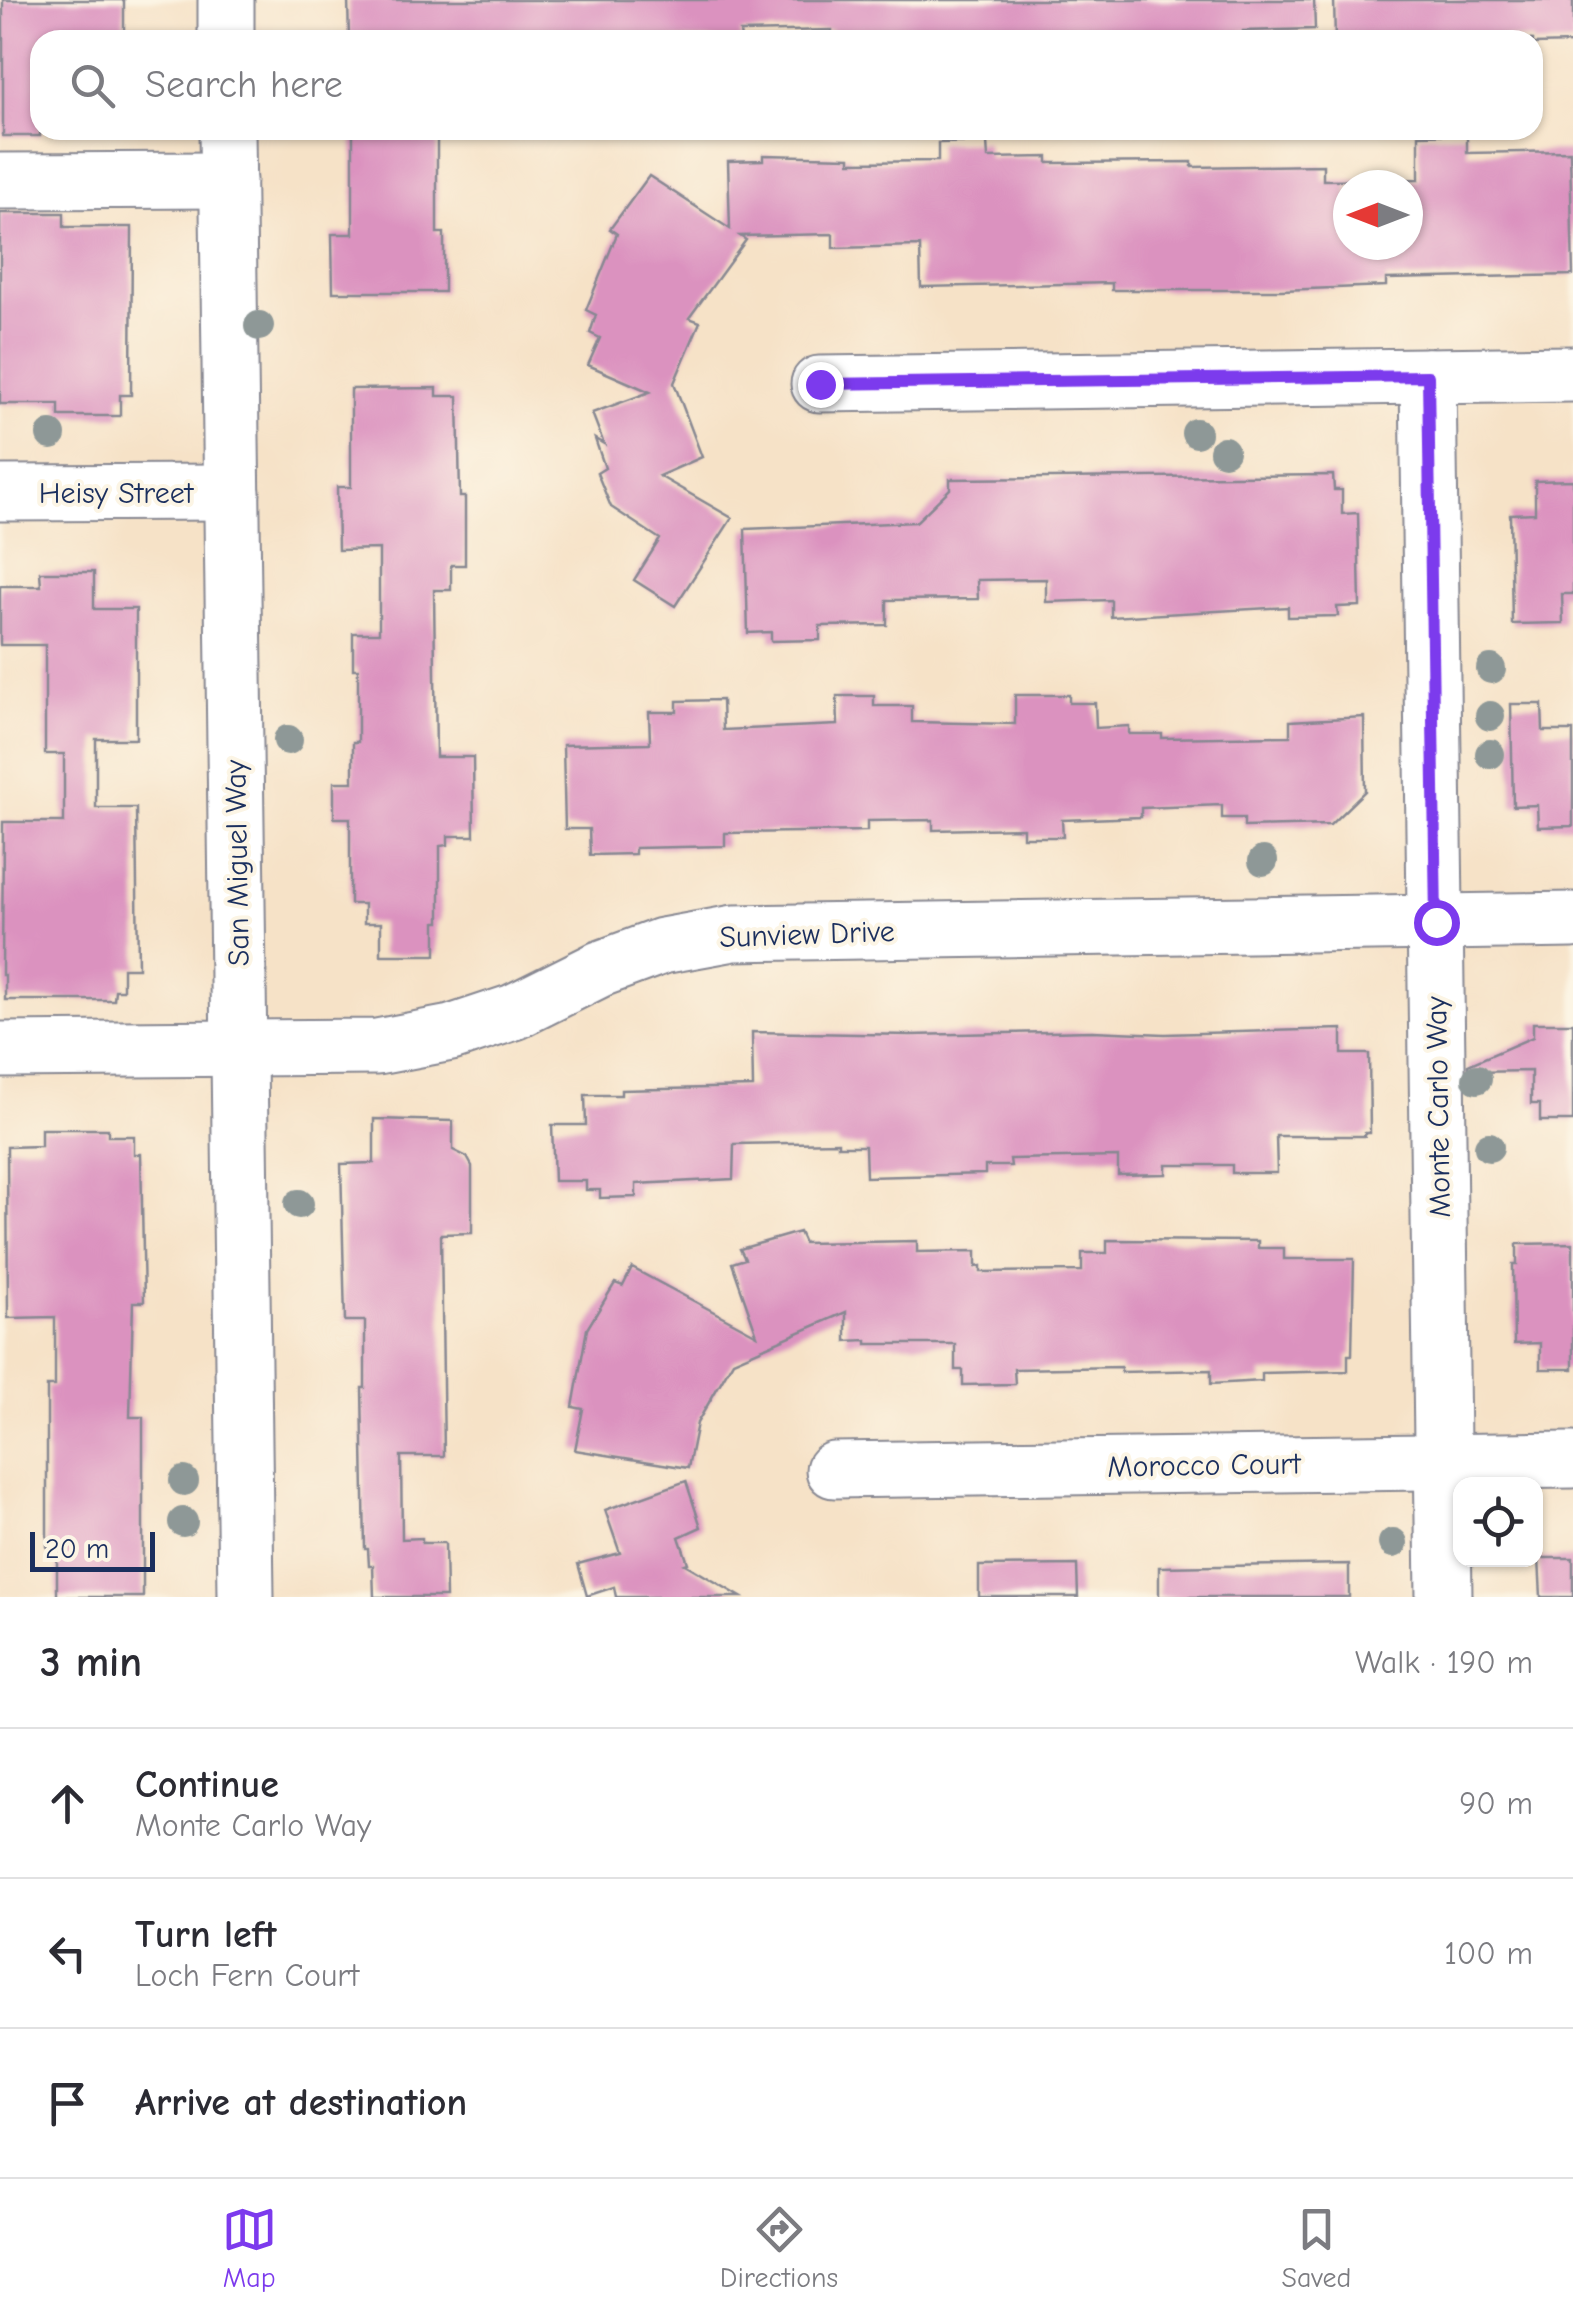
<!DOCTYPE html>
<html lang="en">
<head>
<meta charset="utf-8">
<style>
	body { margin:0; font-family:"Comic Neue",sans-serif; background:#f2f2f3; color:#2b2b33 }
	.controls { position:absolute; right:30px; bottom:30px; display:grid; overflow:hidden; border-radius:20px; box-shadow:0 2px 8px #0004 }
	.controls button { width:90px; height:90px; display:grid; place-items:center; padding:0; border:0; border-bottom:2px solid #e1e1e2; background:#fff; color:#2b2b33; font:50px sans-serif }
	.compass { position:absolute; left:1333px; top:170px; width:90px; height:90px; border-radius:50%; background:#fff; box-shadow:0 2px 8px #0004; rotate:270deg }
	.scale { position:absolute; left:30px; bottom:25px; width:125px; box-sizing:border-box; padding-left:10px; border:5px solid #1b2f5e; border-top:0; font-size:28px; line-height:35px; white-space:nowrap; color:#1b2f5e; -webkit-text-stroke:8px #fcf5e5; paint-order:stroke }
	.stop { position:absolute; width:30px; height:30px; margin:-22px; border:8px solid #7c3aed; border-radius:50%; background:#fff }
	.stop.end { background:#7c3aed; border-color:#fff; box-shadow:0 2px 10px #0008 }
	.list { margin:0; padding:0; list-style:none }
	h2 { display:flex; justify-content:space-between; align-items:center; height:130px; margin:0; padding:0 40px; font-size:42px }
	h2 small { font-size:32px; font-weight:400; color:#7c7c81 }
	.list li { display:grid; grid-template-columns:65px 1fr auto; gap:30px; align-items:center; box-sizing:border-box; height:150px; padding:0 40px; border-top:2px solid #e1e1e2 }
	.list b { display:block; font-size:38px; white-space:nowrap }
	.list p { margin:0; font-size:32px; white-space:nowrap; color:#7c7c81 }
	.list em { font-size:32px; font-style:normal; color:#7c7c81 }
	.icon { flex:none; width:55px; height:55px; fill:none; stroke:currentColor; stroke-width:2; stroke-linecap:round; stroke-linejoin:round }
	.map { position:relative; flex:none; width:1573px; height:1597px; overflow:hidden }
	.search { position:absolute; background:#fff; box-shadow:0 2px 8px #0004; left:30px; right:30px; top:30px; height:110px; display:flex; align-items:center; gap:25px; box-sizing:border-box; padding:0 35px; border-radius:30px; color:#7c7c81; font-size:38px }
	.sheet { height:580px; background:#fff }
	nav { display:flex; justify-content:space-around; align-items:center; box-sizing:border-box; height:140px; border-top:2px solid #e1e1e2; background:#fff; font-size:28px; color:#7c7c81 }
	nav a { display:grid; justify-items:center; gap:5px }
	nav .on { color:#7c3aed }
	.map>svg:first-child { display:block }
	.building { fill:#db92bf; fill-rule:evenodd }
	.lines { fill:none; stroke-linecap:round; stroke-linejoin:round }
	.minor-casing { stroke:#888892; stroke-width:59 }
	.minor { stroke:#fff; stroke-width:55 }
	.tree { fill:#8e9897 }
	.route { stroke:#7c3aed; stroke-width:12 }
	.labels { text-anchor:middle; stroke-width:8; stroke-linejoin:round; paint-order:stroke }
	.street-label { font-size:30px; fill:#1b2f5e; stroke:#fcf5e5 }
</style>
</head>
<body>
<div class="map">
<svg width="1573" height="1597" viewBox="0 0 1573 1597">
	<rect width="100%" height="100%" fill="#fcf5e5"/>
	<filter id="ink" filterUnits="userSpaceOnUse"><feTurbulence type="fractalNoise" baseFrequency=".01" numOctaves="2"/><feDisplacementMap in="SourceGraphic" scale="20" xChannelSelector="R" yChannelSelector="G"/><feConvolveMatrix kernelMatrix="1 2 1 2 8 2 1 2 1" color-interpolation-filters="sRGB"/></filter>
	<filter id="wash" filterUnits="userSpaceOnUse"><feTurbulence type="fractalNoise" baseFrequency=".0048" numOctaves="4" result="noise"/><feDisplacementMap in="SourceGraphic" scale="40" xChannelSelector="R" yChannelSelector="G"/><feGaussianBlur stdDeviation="2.25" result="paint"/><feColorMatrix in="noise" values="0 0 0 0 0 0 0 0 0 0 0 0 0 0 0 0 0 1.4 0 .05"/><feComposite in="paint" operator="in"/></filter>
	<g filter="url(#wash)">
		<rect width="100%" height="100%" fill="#f6e2c7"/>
		<g id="blocks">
			<g class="building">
				<path d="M3,0h121v40h-84v96h-37z"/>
				<path d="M348,0h966l1,29 -72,2v9h-411v-10l-92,2 1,8h-392z"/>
				<path d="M1334,0h239v43l-40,1v-4l-31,-2 -167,2z"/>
				<path d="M353,130h84v103h7v59h-111l-1,-58h21z"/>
				<path d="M1467,134v19l103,-2 3,124 -187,4v7l-105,4h-169v-7l-191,4 -1,-41 -87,2v-14l-93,2 6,4 -57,78 11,4 -26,61 28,74 -43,19 73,42 -57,88 -41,-26 26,-41 -49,-32 -14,-34 8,-5 -10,-29 9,5 -12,-31 58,-21 -62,-27 12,-27 -10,-5 6,-18 -10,-5 31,-76 -7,-5 39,-53 81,53 -2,-68 35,-1v-5l87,2v5l88,-1v-18l49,-1 1,16 60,-1v6l144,-1v5l131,-2v15l96,-1v-44zM1348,185h60v60h-60z"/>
				<path d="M0,213h64v14h68l-1,168h-11v21h-61v-12h-59z"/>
				<path d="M437,388v8h21l2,101h5v68h-14v25h-17l2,167h37l1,79h-26v9l-8,1v76h-4v33h-55v-32h-17v-19h-14v-86h-16v-36h19v-40h5v-73h-5v-36h26v-84l-41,1 -1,-63h14v-98z"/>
				<path d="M1333,475l1,15h8v24l16,-1 2,93 -23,1 1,9 -50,1v-10l-177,10v-17l-65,2v-23l-69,1 1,19 -91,1v25l-67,1v14l-49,1v-9l-23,1 -3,-104 171,-7 34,-33v-10z"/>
				<path d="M1573,480v114h-11l1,29 -51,1 -2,-110 25,-1v-32z"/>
				<path d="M40,572h54v37h42v130h-40v69h40l2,160h-15v22h-8l-1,10h-109v-25h-3l1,-153h61v-68h-19v-109h-45v-59h41z"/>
				<path d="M1015,695h54v8h26l1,25 33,-2v8h33v4l128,-2v-15l74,-4 1,74 -35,34 -86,2v-9h-22v-13l-81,3v9l-79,3 1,17h-40v-9l-90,2v-10l-66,1v10l-142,2v13l-90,2v6l-45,1 -1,-26h-24l-2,-84 87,-2 -1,-31h28v-11l45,-1 1,30 115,-5 -1,-29h37v10h38v16l103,2z"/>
				<path d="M1511,704h31l1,27h30v95l-35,1 -1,-22 -24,1z"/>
				<path d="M1533,1023h40v98h-33v-17h-9v-33l-63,1v-7l65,-28z"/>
				<path d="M1342,1029v25h27l1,79h-5v3h-89l1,37h-45v-8h-66v9l-48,1v-18l-108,2 1,7h-26v8l-119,3 -1,-31h-27v-4l-104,2 -1,35 -97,5v13l-36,1v-8h-14v-9h-32l-2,-56h34l-1,-30h36v-5l132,-3 -1,-55 158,3 182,-4 73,3z"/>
				<path d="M374,1119l79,2v29l14,7 5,9v67l-31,1 3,222h-43l1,83 20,-1v5h23l1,54h-72l-1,-31h-4l-1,-17h-3l-3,-161h3v-67h-20l-4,-157 33,-1z"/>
				<path d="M41,1129h67v7h26v18h7l3,148h-11l-3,115h13v180h-86v-50h-10v-161h8v-69l-47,1 -1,-171 34,-1z"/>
				<path d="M799,1232l5,11 113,-2v11l59,-1v16l5,-1v6l101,-1v-18h25v-13l151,1v7h26v11h70l-2,96h-4v16l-86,2v8l-51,3v-14l-90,2v-5l-107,2 1,15 -52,1v-15h-8v-26h-88v-4l-21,1v-29l-113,49 -36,62 -9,45 -113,-18 8,-41 -10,-2 14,-78 28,-46 8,3 9,-18 125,67 -25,-72 13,-4 -5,-10z"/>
				<path d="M1573,1243v126h-33v-26l-26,1 -1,-80h4v-20z"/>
				<path d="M686,1481l15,46 -22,10 9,26 -3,1 56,33h-125l-2,-10 -27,9 -9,-32 42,-11 -15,-43z"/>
				<path d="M1539,1558h34v39h-32z"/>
				<path d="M1349,1564v33h-190v-30z"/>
				<path d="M1077,1565l1,32h-99v-31z"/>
			</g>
		</g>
	</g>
	<g filter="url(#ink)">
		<use href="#blocks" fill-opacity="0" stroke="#888892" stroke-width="2.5"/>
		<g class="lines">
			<g class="minor-casing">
				<g id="minor">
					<path d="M226,0v40"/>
					<path d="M227,130l19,1467"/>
					<path d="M0,181l228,-1"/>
					<path d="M1428,376l16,1221"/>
					<path d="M819,384l754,-10"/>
					<path d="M0,493l232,-1"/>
					<path d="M0,1050l377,-3 74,-14 63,-21 86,-43 62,-23 72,-13 839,-13"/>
					<path d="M834,1470l739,-10"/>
				</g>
			</g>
			<use href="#minor" class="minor"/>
		</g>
		<g class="tree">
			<circle cx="259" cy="326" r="15"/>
			<circle cx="1196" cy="433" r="15"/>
			<circle cx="51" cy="435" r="15"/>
			<circle cx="1224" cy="451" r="15"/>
			<circle cx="1491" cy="669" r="15"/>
			<circle cx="1490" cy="716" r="15"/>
			<circle cx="288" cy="740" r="15"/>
			<circle cx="1490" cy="754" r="15"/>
			<circle cx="1263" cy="861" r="15"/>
			<circle cx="1477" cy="1079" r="15"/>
			<circle cx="1489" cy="1147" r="15"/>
			<circle cx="299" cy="1204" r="15"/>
			<circle cx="184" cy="1481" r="15"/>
			<circle cx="183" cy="1522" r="15"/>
			<circle cx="1393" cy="1543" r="15"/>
		</g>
	</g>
	<g class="lines" filter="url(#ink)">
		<path class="route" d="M820,384l608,-8 8,546"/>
	</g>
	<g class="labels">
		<g class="street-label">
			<text x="116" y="503">Heisy Street</text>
			<text transform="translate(237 863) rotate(-91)" y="10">San Miguel Way</text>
			<text transform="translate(807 934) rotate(-2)" y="10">Sunview Drive</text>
			<text transform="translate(1438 1107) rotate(-91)" y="10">Monte Carlo Way</text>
			<text transform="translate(1204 1465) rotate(-1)" y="10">Morocco Court</text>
		</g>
	</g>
</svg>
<div class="controls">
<button><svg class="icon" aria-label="locate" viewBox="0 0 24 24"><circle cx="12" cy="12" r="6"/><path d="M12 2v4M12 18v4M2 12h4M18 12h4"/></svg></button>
</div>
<svg class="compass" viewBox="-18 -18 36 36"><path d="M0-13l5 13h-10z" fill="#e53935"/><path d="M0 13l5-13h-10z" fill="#7c7c81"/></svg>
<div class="scale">20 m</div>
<div class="stop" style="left:1436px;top:922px"></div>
<div class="stop end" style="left:820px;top:384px"></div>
<div class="search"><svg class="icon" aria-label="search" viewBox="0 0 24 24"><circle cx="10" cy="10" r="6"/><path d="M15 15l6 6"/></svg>Search here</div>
</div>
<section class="sheet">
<h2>3 min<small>Walk · 190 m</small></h2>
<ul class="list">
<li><svg class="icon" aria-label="ahead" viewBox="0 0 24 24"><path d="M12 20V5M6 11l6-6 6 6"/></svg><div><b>Continue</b><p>Monte Carlo Way</p></div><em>90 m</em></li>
<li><svg class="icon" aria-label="left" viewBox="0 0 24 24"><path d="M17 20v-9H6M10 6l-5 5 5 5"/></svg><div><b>Turn left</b><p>Loch Fern Court</p></div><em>100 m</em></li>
<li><svg class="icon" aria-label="arrive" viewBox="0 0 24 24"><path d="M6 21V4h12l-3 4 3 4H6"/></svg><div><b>Arrive at destination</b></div></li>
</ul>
</section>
<nav>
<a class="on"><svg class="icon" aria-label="map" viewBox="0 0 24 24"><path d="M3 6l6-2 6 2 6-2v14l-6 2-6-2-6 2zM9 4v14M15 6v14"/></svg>Map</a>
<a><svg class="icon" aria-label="directions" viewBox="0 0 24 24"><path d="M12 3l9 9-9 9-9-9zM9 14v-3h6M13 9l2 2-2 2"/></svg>Directions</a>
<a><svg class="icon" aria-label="saved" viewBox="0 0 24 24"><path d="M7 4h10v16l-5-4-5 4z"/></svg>Saved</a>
</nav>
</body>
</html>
